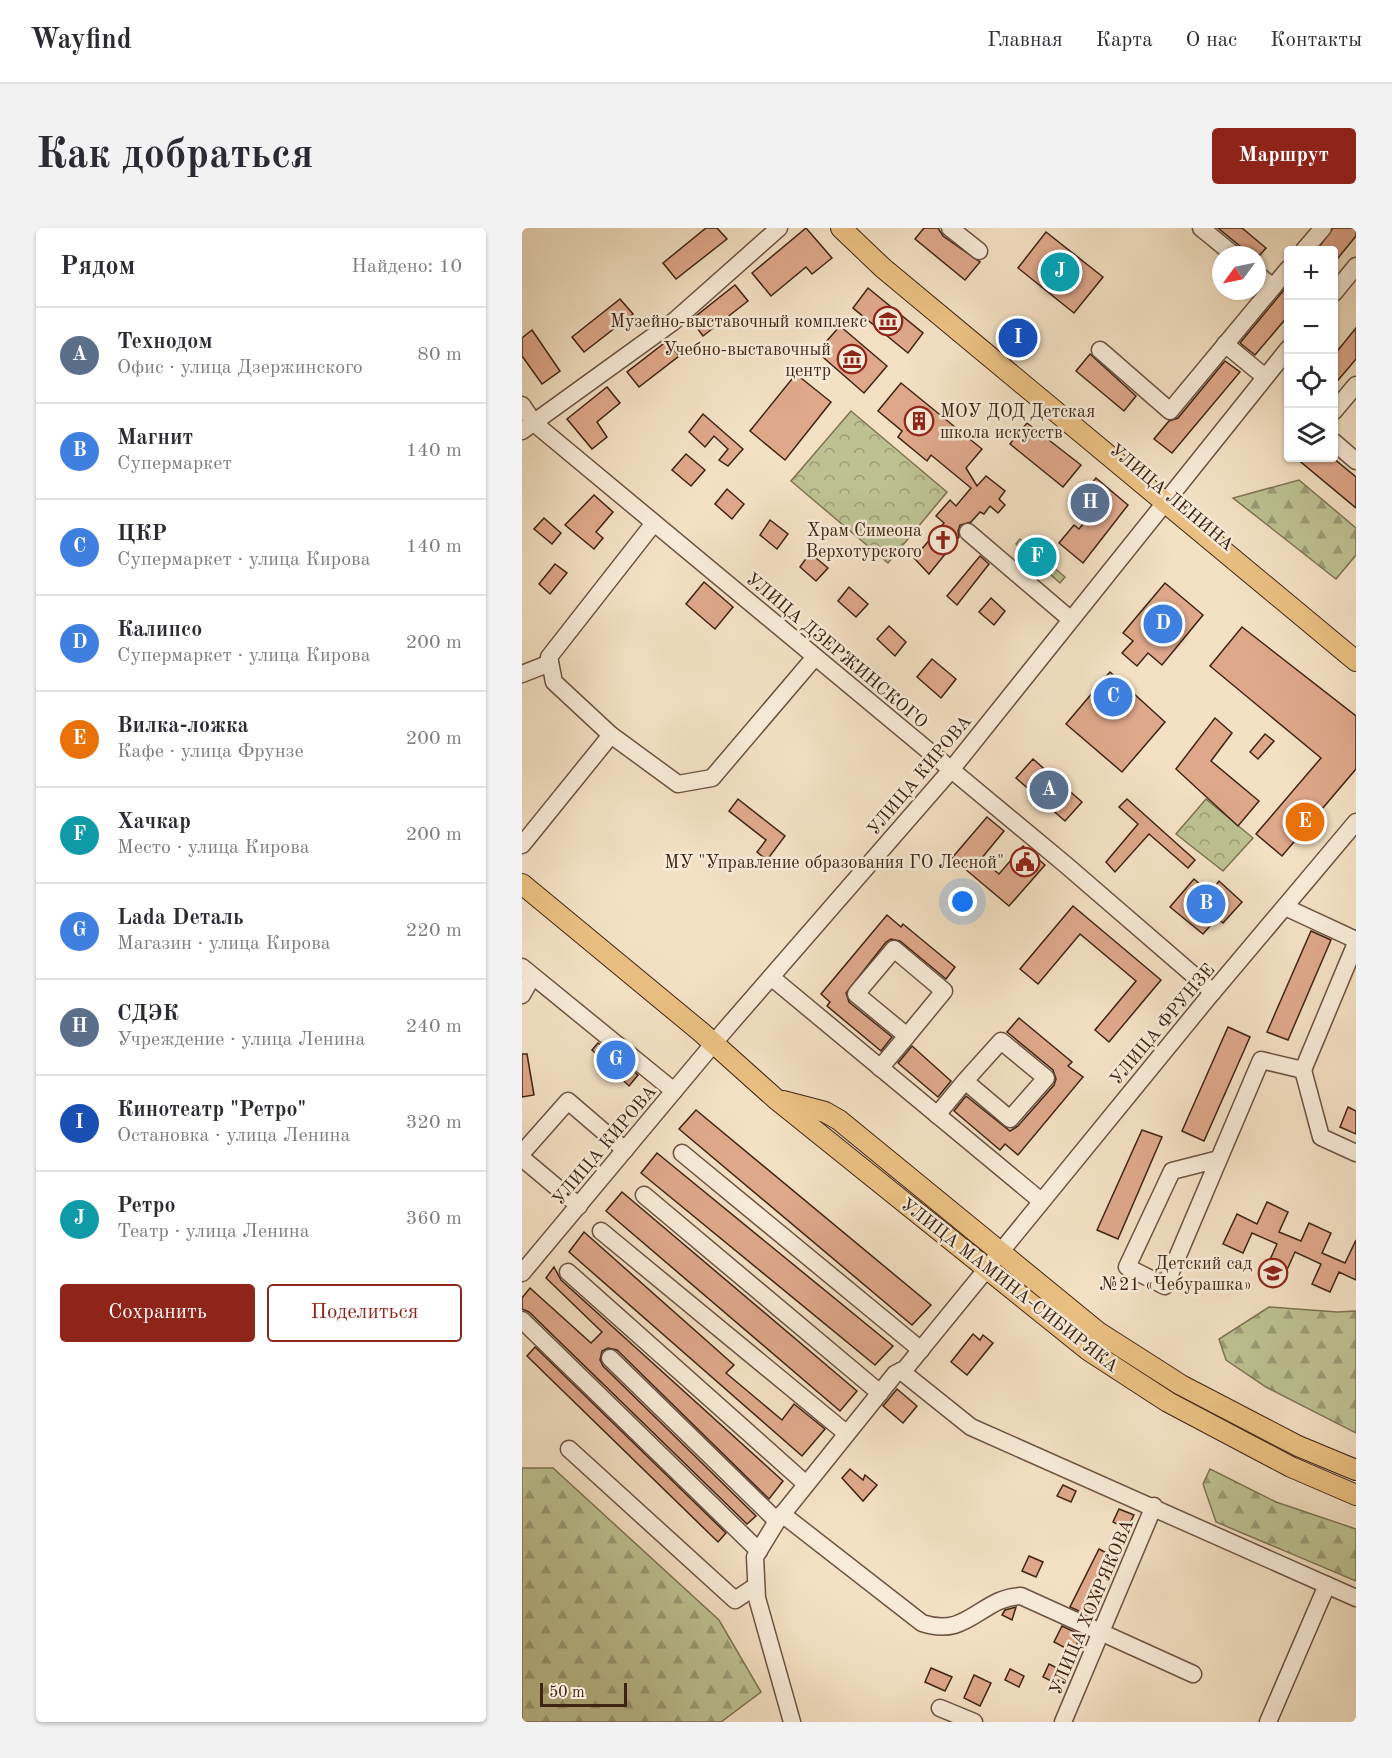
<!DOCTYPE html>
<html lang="ru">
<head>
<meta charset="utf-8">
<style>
	body { margin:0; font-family:"Old Standard TT",serif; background:#f2f2f3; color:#2b2b33 }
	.controls { position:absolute; right:18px; top:18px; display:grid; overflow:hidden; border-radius:6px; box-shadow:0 2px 4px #0004 }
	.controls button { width:54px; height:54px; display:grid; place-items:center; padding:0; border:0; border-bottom:2px solid #e1e1e2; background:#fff; color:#2b2b33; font:30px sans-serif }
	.compass { position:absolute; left:690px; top:18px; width:54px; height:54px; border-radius:50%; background:#fff; box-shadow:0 2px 4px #0004; rotate:237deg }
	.scale { position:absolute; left:18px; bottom:15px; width:87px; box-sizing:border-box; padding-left:6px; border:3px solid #3f2415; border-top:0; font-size:16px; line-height:21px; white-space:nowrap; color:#3f2415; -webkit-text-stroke:4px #f8ecd9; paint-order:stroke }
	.you { position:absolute; left:441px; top:674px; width:21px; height:21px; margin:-15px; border:4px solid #fff; border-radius:50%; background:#1a73e8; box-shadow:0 0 0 9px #1a73e833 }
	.badge { display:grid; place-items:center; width:39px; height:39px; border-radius:50%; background:#8f2418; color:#fff; font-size:20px; font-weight:700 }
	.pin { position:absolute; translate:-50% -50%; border:3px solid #fff; box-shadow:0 2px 6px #0006 }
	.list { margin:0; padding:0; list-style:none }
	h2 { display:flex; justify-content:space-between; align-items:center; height:78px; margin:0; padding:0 24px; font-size:26px }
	h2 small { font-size:20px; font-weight:400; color:#7c7c81 }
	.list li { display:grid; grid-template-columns:39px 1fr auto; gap:18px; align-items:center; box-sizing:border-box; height:96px; padding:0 24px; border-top:2px solid #e1e1e2 }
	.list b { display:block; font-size:22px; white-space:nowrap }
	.list p { margin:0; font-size:20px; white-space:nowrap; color:#7c7c81 }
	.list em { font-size:20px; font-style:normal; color:#7c7c81 }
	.actions { display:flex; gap:12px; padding:18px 24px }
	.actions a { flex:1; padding:14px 0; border:2px solid #8f2418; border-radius:6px; text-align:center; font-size:21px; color:#8f2418 }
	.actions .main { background:#8f2418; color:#fff }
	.icon { flex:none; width:33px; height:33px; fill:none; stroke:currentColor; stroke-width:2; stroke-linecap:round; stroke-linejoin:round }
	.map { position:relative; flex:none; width:834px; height:1494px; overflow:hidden; border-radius:6px }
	header { display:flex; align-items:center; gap:36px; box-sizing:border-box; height:84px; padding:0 30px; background:#fff; border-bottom:2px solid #e1e1e2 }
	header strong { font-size:28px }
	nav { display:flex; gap:33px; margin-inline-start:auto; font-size:21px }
	.intro { display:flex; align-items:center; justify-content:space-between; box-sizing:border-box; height:144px; padding:0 36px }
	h1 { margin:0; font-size:42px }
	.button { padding:15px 27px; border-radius:6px; background:#8f2418; color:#fff; font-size:21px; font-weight:700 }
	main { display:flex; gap:36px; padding:0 36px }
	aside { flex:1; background:#fff; border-radius:6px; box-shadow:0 2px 4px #0004 }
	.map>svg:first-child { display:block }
	.grass { fill:#bec292; stroke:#7e7354; stroke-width:1.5 }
	.forest { fill:url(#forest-firs); stroke:#7e7354; stroke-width:1.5 }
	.park { fill:url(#park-crowns); stroke:#7e7354; stroke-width:1.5 }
	.building { fill:#dfa88b; stroke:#3f2415; stroke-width:1.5 }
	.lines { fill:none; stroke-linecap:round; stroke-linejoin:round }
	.minor-casing { stroke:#6c5341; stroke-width:19 }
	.major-casing { stroke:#3f2415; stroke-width:22 }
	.minor { stroke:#f8ecd9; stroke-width:16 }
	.major { stroke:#eac082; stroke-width:20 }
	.labels { text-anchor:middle; stroke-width:5; stroke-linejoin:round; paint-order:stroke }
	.poi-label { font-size:18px; fill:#3f2415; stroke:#f8ecd9; text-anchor:end }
	.street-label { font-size:18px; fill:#3f2415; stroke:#f8ecd9 }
</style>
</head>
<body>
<header>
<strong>Wayfind</strong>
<nav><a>Главная</a><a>Карта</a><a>О нас</a><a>Контакты</a></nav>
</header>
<div class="intro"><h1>Как добраться</h1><a class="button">Маршрут</a></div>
<main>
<aside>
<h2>Рядом<small>Найдено: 10</small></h2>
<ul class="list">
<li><span class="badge" style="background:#5c6f8a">A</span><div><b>Технодом</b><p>Офис · улица Дзержинского</p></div><em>80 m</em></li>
<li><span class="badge" style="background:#3f7fe0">B</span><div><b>Магнит</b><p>Супермаркет</p></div><em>140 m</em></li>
<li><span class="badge" style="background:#3f7fe0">C</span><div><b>ЦКР</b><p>Супермаркет · улица Кирова</p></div><em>140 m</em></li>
<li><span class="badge" style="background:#3f7fe0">D</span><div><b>Калипсо</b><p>Супермаркет · улица Кирова</p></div><em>200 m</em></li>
<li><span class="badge" style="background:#e8710a">E</span><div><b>Вилка-ложка</b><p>Кафе · улица Фрунзе</p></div><em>200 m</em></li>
<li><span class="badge" style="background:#0f9aa8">F</span><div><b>Хачкар</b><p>Место · улица Кирова</p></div><em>200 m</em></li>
<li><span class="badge" style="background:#3f7fe0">G</span><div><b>Lada Dеталь</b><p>Магазин · улица Кирова</p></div><em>220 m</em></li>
<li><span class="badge" style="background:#5c6f8a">H</span><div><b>СДЭК</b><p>Учреждение · улица Ленина</p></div><em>240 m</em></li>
<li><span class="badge" style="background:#1a4fb4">I</span><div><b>Кинотеатр &quot;Ретро&quot;</b><p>Остановка · улица Ленина</p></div><em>320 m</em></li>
<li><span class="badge" style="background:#0f9aa8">J</span><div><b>Ретро</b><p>Театр · улица Ленина</p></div><em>360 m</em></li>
</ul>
<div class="actions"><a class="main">Сохранить</a><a>Поделиться</a></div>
</aside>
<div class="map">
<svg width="834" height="1494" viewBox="0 0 834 1494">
	<defs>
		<pattern id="forest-firs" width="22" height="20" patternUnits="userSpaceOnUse" patternTransform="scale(1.5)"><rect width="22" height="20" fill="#bec292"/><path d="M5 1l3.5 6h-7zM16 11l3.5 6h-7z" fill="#9c9d76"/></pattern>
		<pattern id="park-crowns" width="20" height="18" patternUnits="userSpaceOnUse" patternTransform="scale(1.5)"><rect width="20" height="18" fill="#bec292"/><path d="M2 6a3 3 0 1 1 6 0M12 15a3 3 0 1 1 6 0" fill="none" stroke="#9c9d76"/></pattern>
	</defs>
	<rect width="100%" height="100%" fill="#f4e1c4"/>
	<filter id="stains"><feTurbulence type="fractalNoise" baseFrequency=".00333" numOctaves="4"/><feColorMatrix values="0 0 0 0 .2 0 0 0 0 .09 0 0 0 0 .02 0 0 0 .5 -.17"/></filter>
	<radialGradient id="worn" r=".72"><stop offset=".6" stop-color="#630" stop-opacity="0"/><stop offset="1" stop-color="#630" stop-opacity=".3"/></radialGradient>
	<path class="grass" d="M498,311l45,38 -5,6 -44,-39z"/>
	<g class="forest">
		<path d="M777,252l57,48v27l-20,24 -103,-81z"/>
		<path d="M747,1079l68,5 19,-1v122l-90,-46 -40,-27 -7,-21z"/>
		<path d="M0,1240h31l166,152 42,72 -40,30h-199z"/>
		<path d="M688,1241l66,33 80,27v52l-140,-59 -13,-38z"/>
	</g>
	<g class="park">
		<path d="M329,183l96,81 -59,71 -97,-82z"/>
		<path d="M684,571l47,39 -30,33 -47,-37z"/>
	</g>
	<g class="building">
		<path d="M184,0h11l10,11 -51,40 -13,-16z"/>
		<path d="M284,0l26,30 -20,16 -6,-7 -35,29 -19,-23z"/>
		<path d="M402,0h14l5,8 37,26 -15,18 -50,-41z"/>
		<path d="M696,0h24l24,20 -6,7h-16l-3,-8z"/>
		<path d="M811,0h23v8l-22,27v-13h-17z"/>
		<path d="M524,4l57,45 -29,36 -56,-45z"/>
		<path d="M213,57l13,16 -45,35 -12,-16z"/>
		<path d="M766,57v31l-33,39 -15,-12z"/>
		<path d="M346,60l55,45 -15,20 -55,-45z"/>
		<path d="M98,71l13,15 -49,38 -12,-15z"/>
		<path d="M318,98l47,40 -23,27 -47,-41z"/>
		<path d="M834,100v31l-22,26v-30z"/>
		<path d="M10,102l28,41 -18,13 -20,-28v-18z"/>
		<path d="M145,113l12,15 -40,31 -12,-15z"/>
		<path d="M568,126l46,42 -12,15 -48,-40z"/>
		<path d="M703,133l15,11 -68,81 -18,-14 15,-18 9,-3z"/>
		<path d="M274,146l35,28 -46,58 -35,-29z"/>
		<path d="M379,155l81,66 -16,19 11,18 9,-10 19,15 -6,8 6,6 -7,8 -8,-7 -6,8 -4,-2 -9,10 -11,3 -2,6 1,6 -30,37 -15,-16 30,-35 -8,-7 14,-16 6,6 15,-18 -40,-33 -4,6 -29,-24 4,-6 -24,-20z"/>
		<path d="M85,159l13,16 -23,19 10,15 -15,12 -25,-30z"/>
		<path d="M181,186l40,35 -15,17 -9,-6 9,-11 -14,-13 -9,11 -16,-15z"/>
		<path d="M505,195l54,42 -18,22 -53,-43z"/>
		<path d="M164,226l19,16 -14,16 -19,-16z"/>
		<path d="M774,230h37l23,19v31z"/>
		<path d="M574,250l32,27 -45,58 -24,-20 15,-18 5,4 11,-14 -15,-12z"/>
		<path d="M205,261l17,15 -12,15 -17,-15z"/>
		<path d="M72,267l19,17 -17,20 7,6 -9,11 -29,-24z"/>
		<path d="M22,290l17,15 -9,11 -18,-15z"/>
		<path d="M248,292l18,14 -11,15 -17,-14z"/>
		<path d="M288,325l18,15 -12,13 -16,-14z"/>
		<path d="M458,328l9,8 -32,41 -10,-9z"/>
		<path d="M33,336l12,9 -17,21 -11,-10z"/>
		<path d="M182,354l29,25 -18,22 -29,-25z"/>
		<path d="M643,355l38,32 -41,50 -14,-12 -11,13 -15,-13 11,-12 -10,-8z"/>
		<path d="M327,359l19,17 -12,13 -18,-16z"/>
		<path d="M469,370l14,13 -11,14 -15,-13z"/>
		<path d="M367,398l17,16 -11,14 -18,-17z"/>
		<path d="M720,399l114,89v53l-74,87 -26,-22 65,-76 -111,-92z"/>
		<path d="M410,431l24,20 -15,19 -24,-21z"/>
		<path d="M588,444l55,50 -43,50 -56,-48z"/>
		<path d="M693,490l17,15 -21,28 48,40 -21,25 -62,-57z"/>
		<path d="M743,506l9,7 -16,18 -8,-7z"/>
		<path d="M511,531l49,43 -17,19 -49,-43z"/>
		<path d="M216,571l47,37 -18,24 -10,-8 9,-12 -37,-29z"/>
		<path d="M605,571l68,61 -7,8 -39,-34 -34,38 -9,-10 32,-38 -19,-17z"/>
		<path d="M465,589l17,14 -23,28 18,15 24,-28 22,19 -36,41 -57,-48z"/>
		<path d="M672,651l16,14 9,-12 23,21 -19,21 -6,-5 -14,16 -33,-27z"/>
		<path d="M551,678l88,74 -52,62 -14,-12 41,-49 -56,-47 -42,50 -18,-15z"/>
		<path d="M365,687l14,12 2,-3 52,43 -9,12 -46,-38 -9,-2 -5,3 -40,51 3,9 43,35 -11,14 -54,-45 3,-4 -9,-8z"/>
		<path d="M789,703l20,9 -43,100 -21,-8z"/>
		<path d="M497,790l53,44 -4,4 15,11 -65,78 -13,-11 -5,6 -46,-39 12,-15 44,35 8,-5 36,-41 2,-6 -3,-9 -46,-38z"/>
		<path d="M706,799l22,10 -46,104 -22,-10z"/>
		<path d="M76,815l40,32 -9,11 -37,-36z"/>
		<path d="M390,818l39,35 -13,16 -40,-34z"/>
		<path d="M0,826h5l7,41 -12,2z"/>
		<path d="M826,879l8,4v23l-16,-7z"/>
		<path d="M174,882l235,195 -19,20 -233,-196z"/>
		<path d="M620,902l20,7 -44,102 -21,-9z"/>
		<path d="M135,925l236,193 -18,19 -234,-192z"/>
		<path d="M100,964l235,199 -17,20 -234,-200z"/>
		<path d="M745,974l21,10 -9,20 22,9 8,-18 22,10 -9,20 23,10 11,-23v40l-17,-8 -9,20 -18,-8 9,-20 -26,-12 -9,20 -18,-8 9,-20 -25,-11 -9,20 -20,-9 14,-30 20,10z"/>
		<path d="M62,1004l150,133 -8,8 56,47 12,-16 31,25 -23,27 -233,-204z"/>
		<path d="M32,1039l7,13 222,201 -14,18 -152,-149 -9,-2 -6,3 -2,9 3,6 153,150 -9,8 -218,-212 -7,-3v-11l8,-10 61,55 11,-11 -56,-54z"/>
		<path d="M451,1106l7,6 3,-5 10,8 -26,32 -16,-13z"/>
		<path d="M13,1119l191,186 -8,9 -191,-186z"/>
		<path d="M375,1161l20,17 -14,17 -20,-17z"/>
		<path d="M328,1241l13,11 2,-5 12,10 -14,16 -21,-23z"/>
		<path d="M541,1257l13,6 -5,11 -14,-6z"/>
		<path d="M597,1281l15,6 -7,14 -14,-7z"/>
		<path d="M577,1321l13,7 -16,35 4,2 -10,23 -20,-9z"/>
		<path d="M507,1328l14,6 -7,15 -14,-6z"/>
		<path d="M494,1379l-4,13 -10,-5 3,-5z"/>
		<path d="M540,1398l19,9 -8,17 -19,-10z"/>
		<path d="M527,1436l14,7 -6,13 -14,-7z"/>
		<path d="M409,1440l21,9 -7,14 -20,-9z"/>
		<path d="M488,1441l14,7 -5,11 -14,-7z"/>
		<path d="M452,1447l17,8 -11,23 -16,-8z"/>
	</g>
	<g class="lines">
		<g class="minor-casing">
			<g id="minor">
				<path d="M428,0l29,23"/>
				<path d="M679,0l33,27"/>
				<path d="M782,22l19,-22"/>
				<path d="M735,46l16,13"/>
				<path d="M812,65l22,-27"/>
				<path d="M703,116l40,33"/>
				<path d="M578,122l70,61 118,-142"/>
				<path d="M0,177l12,18 532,442 147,127"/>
				<path d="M812,183l22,-26"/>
				<path d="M0,203l151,-109 106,-94"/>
				<path d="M812,214l22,19"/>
				<path d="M446,304l102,87"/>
				<path d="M0,446l28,-11"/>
				<path d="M89,507l67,49 34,-6 103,-121"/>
				<path d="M0,617l89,-110 -57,-53 -5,-25 105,-134"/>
				<path d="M763,679l71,33"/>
				<path d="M0,739l152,124"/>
				<path d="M249,749l270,224"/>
				<path d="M0,767l10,-18"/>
				<path d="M358,840l27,-32 -51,-42 38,-45 50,42 -37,45"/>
				<path d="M781,842l18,67 35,16"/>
				<path d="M415,887l28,-34 45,38 36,-41 -45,-37 -36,40"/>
				<path d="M0,925l46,-52 57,49"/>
				<path d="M160,925l239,197"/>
				<path d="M0,930l57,48"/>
				<path d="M697,931l-47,12 -45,96 38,19 96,-226 42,10 53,-127"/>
				<path d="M122,967l236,198"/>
				<path d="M79,1003l245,202"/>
				<path d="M46,1044l238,212"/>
				<path d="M0,1045l202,-242 227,-261 337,-421"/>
				<path d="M0,1092l237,231"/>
				<path d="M88,1130l167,163"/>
				<path d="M379,1143l70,56 385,171"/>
				<path d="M47,1221l166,151 21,-14"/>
				<path d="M260,1286l140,109c46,16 59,-26 99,-27l172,78"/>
				<path d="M418,1480l34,14"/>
				<path d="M270,1494l-35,-124 -2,-41 22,-36 118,-147 10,-5 302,-370 149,-177"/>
				<path d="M541,1494l91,-216"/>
				<path d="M746,1494l59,-137"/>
			</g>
		</g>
		<g class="major-casing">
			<g id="major">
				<path d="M319,0l42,40 473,393"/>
				<path d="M0,656l179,148 76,68 311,250 80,52 123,65 65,28"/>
				<path d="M261,873l42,11 14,8 259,212 83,53 117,61 58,24"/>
			</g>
		</g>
		<use href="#minor" class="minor"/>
		<use href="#major" class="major"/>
	</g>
	<defs>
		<g id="museum-ring" transform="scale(1.5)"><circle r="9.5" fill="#f8ecd9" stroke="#8f2418" stroke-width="1.5"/><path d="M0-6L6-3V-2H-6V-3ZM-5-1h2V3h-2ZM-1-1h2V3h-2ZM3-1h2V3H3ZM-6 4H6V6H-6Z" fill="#8f2418"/></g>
		<g id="building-ring" transform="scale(1.5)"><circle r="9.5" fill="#f8ecd9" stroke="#8f2418" stroke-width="1.5"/><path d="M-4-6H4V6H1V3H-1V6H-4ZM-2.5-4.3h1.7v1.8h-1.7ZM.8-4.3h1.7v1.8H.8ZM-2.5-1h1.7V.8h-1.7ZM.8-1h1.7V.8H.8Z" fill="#8f2418"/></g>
		<g id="church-ring" transform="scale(1.5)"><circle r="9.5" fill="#f8ecd9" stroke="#8f2418" stroke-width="1.5"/><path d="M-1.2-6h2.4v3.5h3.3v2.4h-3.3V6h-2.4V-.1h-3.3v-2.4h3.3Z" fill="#8f2418"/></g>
		<g id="civic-ring" transform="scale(1.5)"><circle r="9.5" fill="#f8ecd9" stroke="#8f2418" stroke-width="1.5"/><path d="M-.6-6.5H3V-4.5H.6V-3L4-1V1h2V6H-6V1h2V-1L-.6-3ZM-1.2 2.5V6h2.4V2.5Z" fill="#8f2418"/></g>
		<g id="school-ring" transform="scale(1.5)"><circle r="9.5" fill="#f8ecd9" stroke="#8f2418" stroke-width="1.5"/><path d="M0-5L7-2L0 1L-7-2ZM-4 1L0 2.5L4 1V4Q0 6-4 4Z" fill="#8f2418"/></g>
	</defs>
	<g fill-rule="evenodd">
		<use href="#museum-ring" x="366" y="93"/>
		<use href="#museum-ring" x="330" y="131"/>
		<use href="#building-ring" x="397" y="193"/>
		<use href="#church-ring" x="421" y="312"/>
		<use href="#civic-ring" x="503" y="634"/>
		<use href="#school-ring" x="751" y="1045"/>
	</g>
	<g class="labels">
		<g class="poi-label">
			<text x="345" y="99">Музейно-выставочный комплекс</text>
			<text x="309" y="127">Учебно-выставочный<tspan x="309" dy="21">центр</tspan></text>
			<text x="418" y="189" text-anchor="start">МОУ ДОД Детская<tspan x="418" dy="21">школа искусств</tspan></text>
			<text x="400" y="308">Храм Симеона<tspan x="400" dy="21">Верхотурского</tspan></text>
			<text x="482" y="640">МУ "Управление образования ГО Лесной"</text>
			<text x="730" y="1041">Детский сад<tspan x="730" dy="21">№21 «Чебурашка»</tspan></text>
		</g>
		<g class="street-label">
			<text transform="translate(650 269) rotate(40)" y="6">УЛИЦА ЛЕНИНА</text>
			<text transform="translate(315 422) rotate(40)" y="6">УЛИЦА ДЗЕРЖИНСКОГО</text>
			<text transform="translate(397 547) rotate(-50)" y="6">УЛИЦА КИРОВА</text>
			<text transform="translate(640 796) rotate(-50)" y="6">УЛИЦА ФРУНЗЕ</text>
			<text transform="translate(82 917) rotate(-50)" y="6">УЛИЦА КИРОВА</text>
			<text transform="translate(488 1057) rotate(38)" y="6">УЛИЦА МАМИНА-СИБИРЯКА</text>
			<text transform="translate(569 1379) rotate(-67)" y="6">УЛИЦА ХОХРЯКОВА</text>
		</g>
	</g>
	<rect width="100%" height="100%" filter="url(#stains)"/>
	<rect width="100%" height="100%" fill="url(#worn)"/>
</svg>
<div class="controls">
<button>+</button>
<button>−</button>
<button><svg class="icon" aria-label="locate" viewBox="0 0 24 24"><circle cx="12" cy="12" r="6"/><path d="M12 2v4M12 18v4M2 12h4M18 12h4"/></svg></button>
<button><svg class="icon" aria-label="layers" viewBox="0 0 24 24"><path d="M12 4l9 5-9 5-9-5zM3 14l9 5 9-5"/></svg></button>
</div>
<svg class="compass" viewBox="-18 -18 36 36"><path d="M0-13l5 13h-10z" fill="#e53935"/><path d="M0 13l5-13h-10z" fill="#7c7c81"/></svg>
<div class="scale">50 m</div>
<div class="you"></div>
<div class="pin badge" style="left:527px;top:562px;background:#5c6f8a">A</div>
<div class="pin badge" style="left:684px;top:676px;background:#3f7fe0">B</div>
<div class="pin badge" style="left:591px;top:469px;background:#3f7fe0">C</div>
<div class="pin badge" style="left:641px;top:396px;background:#3f7fe0">D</div>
<div class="pin badge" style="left:783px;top:594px;background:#e8710a">E</div>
<div class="pin badge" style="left:515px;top:329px;background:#0f9aa8">F</div>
<div class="pin badge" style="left:94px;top:832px;background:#3f7fe0">G</div>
<div class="pin badge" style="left:568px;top:275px;background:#5c6f8a">H</div>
<div class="pin badge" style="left:496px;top:110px;background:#1a4fb4">I</div>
<div class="pin badge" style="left:538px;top:44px;background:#0f9aa8">J</div>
</div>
</main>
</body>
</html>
